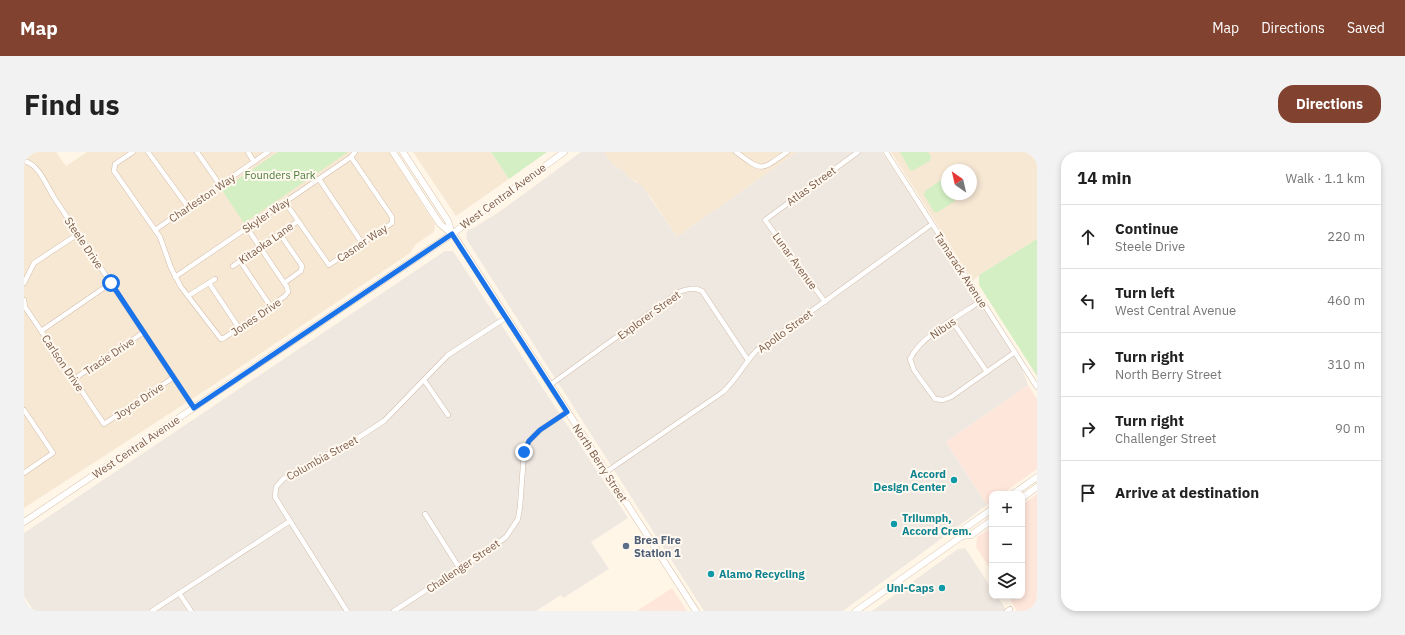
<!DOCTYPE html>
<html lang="en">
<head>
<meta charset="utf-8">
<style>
	body { margin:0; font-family:"IBM Plex Sans",sans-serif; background:#f2f2f2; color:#222 }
	.controls { position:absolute; right:12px; bottom:12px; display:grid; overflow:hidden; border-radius:8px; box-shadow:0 2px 6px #0003 }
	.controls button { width:36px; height:36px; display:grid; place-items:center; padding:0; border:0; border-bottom:1px solid #e0e0e0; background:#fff; color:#222; font:20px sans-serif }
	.compass { position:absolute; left:917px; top:12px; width:36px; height:36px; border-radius:50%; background:#fff; box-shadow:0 2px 6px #0003; rotate:326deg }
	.stop { position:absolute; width:12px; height:12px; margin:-9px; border:3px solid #1a73e8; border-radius:50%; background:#fff }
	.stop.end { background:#1a73e8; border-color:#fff; box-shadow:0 1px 4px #0008 }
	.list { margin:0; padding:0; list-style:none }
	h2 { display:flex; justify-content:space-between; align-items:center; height:52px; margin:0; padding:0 16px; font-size:17px }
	h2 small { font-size:13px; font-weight:400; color:#767676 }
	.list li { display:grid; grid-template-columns:26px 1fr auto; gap:12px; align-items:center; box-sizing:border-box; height:64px; padding:0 16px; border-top:1px solid #e0e0e0 }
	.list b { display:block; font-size:15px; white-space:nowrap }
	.list p { margin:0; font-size:13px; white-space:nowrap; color:#767676 }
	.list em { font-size:13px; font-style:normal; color:#767676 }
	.icon { flex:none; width:22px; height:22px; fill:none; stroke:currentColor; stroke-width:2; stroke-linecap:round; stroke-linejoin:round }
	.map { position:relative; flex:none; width:1013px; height:459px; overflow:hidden; border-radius:16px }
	header { display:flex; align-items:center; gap:24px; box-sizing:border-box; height:56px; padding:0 20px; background:#814330; color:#fff }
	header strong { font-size:19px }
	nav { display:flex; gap:22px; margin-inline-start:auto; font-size:14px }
	.intro { display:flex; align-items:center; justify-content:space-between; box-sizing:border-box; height:96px; padding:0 24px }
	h1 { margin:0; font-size:28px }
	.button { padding:10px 18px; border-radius:16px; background:#814330; color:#fff; font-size:14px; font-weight:700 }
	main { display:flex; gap:24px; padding:0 24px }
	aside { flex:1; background:#fff; border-radius:16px; box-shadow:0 2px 6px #0003 }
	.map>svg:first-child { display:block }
	.residential { fill:#f7e8d4; fill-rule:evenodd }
	.commercial { fill:#ffe6db }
	.industrial { fill:#efe8e1 }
	.green { fill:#d4efc3 }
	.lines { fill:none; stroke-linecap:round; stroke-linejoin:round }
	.street-casing { stroke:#d3bdab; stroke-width:5.5 }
	.secondary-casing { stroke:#d9c0aa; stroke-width:7 }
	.street { stroke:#fff; stroke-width:4.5 }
	.secondary { stroke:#fff; stroke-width:6 }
	.route { stroke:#1a73e8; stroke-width:5 }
	.culture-dot { fill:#0f9aa8; stroke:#fff9f0; stroke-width:1.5 }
	.service-dot { fill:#5c6f8a; stroke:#fff9f0; stroke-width:1.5 }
	.labels { text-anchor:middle; stroke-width:4; stroke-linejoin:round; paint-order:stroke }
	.park-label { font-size:11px; fill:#4d7d3c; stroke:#fff9f0 }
	.street-label { font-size:11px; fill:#7c5b48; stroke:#fff9f0 }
	.culture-label { font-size:11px; font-weight:bold; fill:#0d838f; stroke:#fff9f0; text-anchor:end }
	.service-label { font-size:11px; font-weight:bold; fill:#4e5e75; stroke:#fff9f0; text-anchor:start }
</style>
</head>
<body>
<header>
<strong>Map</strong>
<nav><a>Map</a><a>Directions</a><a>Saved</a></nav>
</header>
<div class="intro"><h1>Find us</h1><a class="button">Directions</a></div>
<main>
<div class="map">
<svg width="1013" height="459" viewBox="0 0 1013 459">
	<rect width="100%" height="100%" fill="#fff6e7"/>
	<g class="residential">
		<path d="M0,0h32l10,14 21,-14h302l46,72 -1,8 -18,12 -6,9 -198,133 -188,122z"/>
		<path d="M389,0h78l18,27 -53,37z"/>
		<path d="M580,0h193l-120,85 -26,-39 -14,-16 -9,-5 -5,-7 -10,-5z"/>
		<path d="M867,0h146v87l-58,36 -6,6zM923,18h24v24h-24z"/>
	</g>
	<g class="commercial">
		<path d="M1004,233l9,14v70l-35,25h-10v7l-5,4 -41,-63z"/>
		<path d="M1013,342v117h-20l-9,-15h14v-91z"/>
		<path d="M968,375v45l-16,-25 1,-10z"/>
		<path d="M648,436l15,23h-50z"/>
	</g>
	<g class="industrial">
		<path d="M557,0h23l9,13 10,5 5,7 14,9 35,51 120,-85h85l133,200 11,27 2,6 -82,57 41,63 -144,106h-139l-237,-371 -1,-6 2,-4 7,-3 24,-15z"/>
		<path d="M421,99h8l175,267 -37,24 18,27 -46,29 -2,-3 -25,16h-502l-10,-15v-63z"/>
		<path d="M941,396l27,41v7h5l10,15h-135l86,-62z"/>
	</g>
	<g class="green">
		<path d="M254,0h70l-104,71 -22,-33z"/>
		<path d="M467,0h56l-38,27z"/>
		<path d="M876,0h28l3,5 -1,4 -18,10 -2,-1z"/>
		<path d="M917,28c7,3 6,7 6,14h6l2,3v4l-17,11h-4l-10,-17 1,-4z"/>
		<path d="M1013,87v137l-58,-91v-10z"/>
	</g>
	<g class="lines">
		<g class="street-casing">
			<g id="street">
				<path d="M109,0l-18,12 -1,7 46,66 11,31 10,19 40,52 3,-1 61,-42 3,-4 -1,-5 -40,-59"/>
				<path d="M124,0l40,55"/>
				<path d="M173,0l23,33"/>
				<path d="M224,0l6,10"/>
				<path d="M712,0c27,20 24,19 51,0"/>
				<path d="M862,0l151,235"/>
				<path d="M0,9c16,4 23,26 31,38l139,209"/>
				<path d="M295,27l43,64"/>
				<path d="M261,50l44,63 63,-42v-6l-41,-60"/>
				<path d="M131,78l113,-78"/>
				<path d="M256,82l22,32 -1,5 -17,12"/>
				<path d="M216,109l31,46"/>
				<path d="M209,114l65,-45"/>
				<path d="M151,125l176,-120 4,-5"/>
				<path d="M0,131l10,-20 44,-29"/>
				<path d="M185,131l30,45"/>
				<path d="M164,144l27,-17"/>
				<path d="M0,148l1,7 79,117 70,-47"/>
				<path d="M957,149c-21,14 -60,35 -71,58l4,11 21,29 8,1 8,-3 64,-45"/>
				<path d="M801,150l-60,-82 93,-68"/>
				<path d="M928,169l35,51"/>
				<path d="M17,179l70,-48"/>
				<path d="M50,227l70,-47"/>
				<path d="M400,228l24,35"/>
				<path d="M526,233l129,-93c8,-3 15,-5 23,-1l46,69"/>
				<path d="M0,258l29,43 -29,20"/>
				<path d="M582,320l117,-80c13,-12 21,-28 33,-41l176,-127"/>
				<path d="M401,362l35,55"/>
				<path d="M266,369l57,90"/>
				<path d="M155,441l12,18"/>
				<path d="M128,459l138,-90 -15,-24 1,-10 7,-8 32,-19 29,-13 40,-26 64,-66 59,-38"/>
				<path d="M370,459l97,-63 15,-11 12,-18 2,-12 4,-55 5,-11 11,-11 27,-18"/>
				<path d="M983,459l3,-2"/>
			</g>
		</g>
		<g class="secondary-casing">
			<g id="secondary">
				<path d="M369,0l47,72 12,10 5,6 239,371"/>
				<path d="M379,0l45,69 4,13"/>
				<path d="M989,342l24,-17"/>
				<path d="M998,346l15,-11"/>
				<path d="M0,370l428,-288 112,-82"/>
				<path d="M938,384l3,-8 27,-19"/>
				<path d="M0,458v1"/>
				<path d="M832,459l106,-75 9,-1 21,-15"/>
			</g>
		</g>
		<use href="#street" class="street"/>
		<use href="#secondary" class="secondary"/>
	</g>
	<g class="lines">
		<path class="route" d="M87,131l83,125 258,-174 115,178 -27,18 -11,11 -5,11"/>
	</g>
	<g class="culture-dot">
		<circle cx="930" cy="328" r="4"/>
		<circle cx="870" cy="372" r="4"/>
		<circle cx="687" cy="422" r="4"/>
		<circle cx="918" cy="436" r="4"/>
	</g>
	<circle class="service-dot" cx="602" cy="394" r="4"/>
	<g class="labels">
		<g class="park-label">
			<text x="256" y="27">Founders Park</text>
		</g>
		<g class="street-label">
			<text transform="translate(787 34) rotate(-36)" y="4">Atlas Street</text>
			<text transform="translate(479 44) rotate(-36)" y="4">West Central Avenue</text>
			<text transform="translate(178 46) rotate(-34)" y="4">Charleston Way</text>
			<text transform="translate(242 63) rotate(-34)" y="4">Skyler Way</text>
			<text transform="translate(60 91) rotate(56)" y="4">Steele Drive</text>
			<text transform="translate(242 91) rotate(-35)" y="4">Kitaoka Lane</text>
			<text transform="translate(338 91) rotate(-34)" y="4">Casner Way</text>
			<text transform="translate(771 109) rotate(54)" y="4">Lunar Avenue</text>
			<text transform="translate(937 118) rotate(57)" y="4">Tamarack Avenue</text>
			<text transform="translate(625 163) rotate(-36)" y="4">Explorer Street</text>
			<text transform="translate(232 165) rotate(-34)" y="4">Jones Drive</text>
			<text transform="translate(919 176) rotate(-35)" y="4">Nibus</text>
			<text transform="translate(761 179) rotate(-36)" y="4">Apollo Street</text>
			<text transform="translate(85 204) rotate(-34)" y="4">Tracie Drive</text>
			<text transform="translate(39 211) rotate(56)" y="4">Carlson Drive</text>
			<text transform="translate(115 249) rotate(-34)" y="4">Joyce Drive</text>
			<text transform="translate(112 295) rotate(-34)" y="4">West Central Avenue</text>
			<text transform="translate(298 306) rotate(-29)" y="4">Columbia Street</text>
			<text transform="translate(576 311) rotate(57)" y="4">North Berry Street</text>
			<text transform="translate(439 414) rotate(-34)" y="4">Challenger Street</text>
		</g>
		<g class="culture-label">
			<text x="922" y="326">Accord<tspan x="922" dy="13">Design Center</tspan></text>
			<text x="878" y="370" text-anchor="start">Triiumph,<tspan x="878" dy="13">Accord Crem.</tspan></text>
			<text x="695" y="426" text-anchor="start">Alamo Recycling</text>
			<text x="910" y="440">Uni-Caps</text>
		</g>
		<g class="service-label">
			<text x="610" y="392">Brea Fire<tspan x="610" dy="13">Station 1</tspan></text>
		</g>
	</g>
</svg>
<div class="controls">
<button>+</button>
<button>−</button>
<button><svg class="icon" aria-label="layers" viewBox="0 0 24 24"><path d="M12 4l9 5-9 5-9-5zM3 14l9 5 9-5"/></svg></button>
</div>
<svg class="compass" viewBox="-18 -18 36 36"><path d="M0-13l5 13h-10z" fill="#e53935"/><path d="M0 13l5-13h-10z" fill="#767676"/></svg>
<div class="stop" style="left:87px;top:131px"></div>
<div class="stop end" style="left:500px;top:300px"></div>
</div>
<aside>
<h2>14 min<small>Walk · 1.1 km</small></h2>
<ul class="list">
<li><svg class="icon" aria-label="ahead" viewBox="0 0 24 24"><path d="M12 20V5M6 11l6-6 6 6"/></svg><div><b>Continue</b><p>Steele Drive</p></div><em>220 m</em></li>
<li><svg class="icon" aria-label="left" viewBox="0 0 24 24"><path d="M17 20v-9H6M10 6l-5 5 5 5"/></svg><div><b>Turn left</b><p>West Central Avenue</p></div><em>460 m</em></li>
<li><svg class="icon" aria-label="right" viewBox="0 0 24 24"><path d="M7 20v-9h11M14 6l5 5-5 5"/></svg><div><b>Turn right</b><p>North Berry Street</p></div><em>310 m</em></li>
<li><svg class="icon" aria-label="right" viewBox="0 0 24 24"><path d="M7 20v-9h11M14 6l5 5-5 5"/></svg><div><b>Turn right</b><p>Challenger Street</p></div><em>90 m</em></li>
<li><svg class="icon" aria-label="arrive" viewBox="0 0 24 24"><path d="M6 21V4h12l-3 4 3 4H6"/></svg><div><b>Arrive at destination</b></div></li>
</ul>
</aside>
</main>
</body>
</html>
